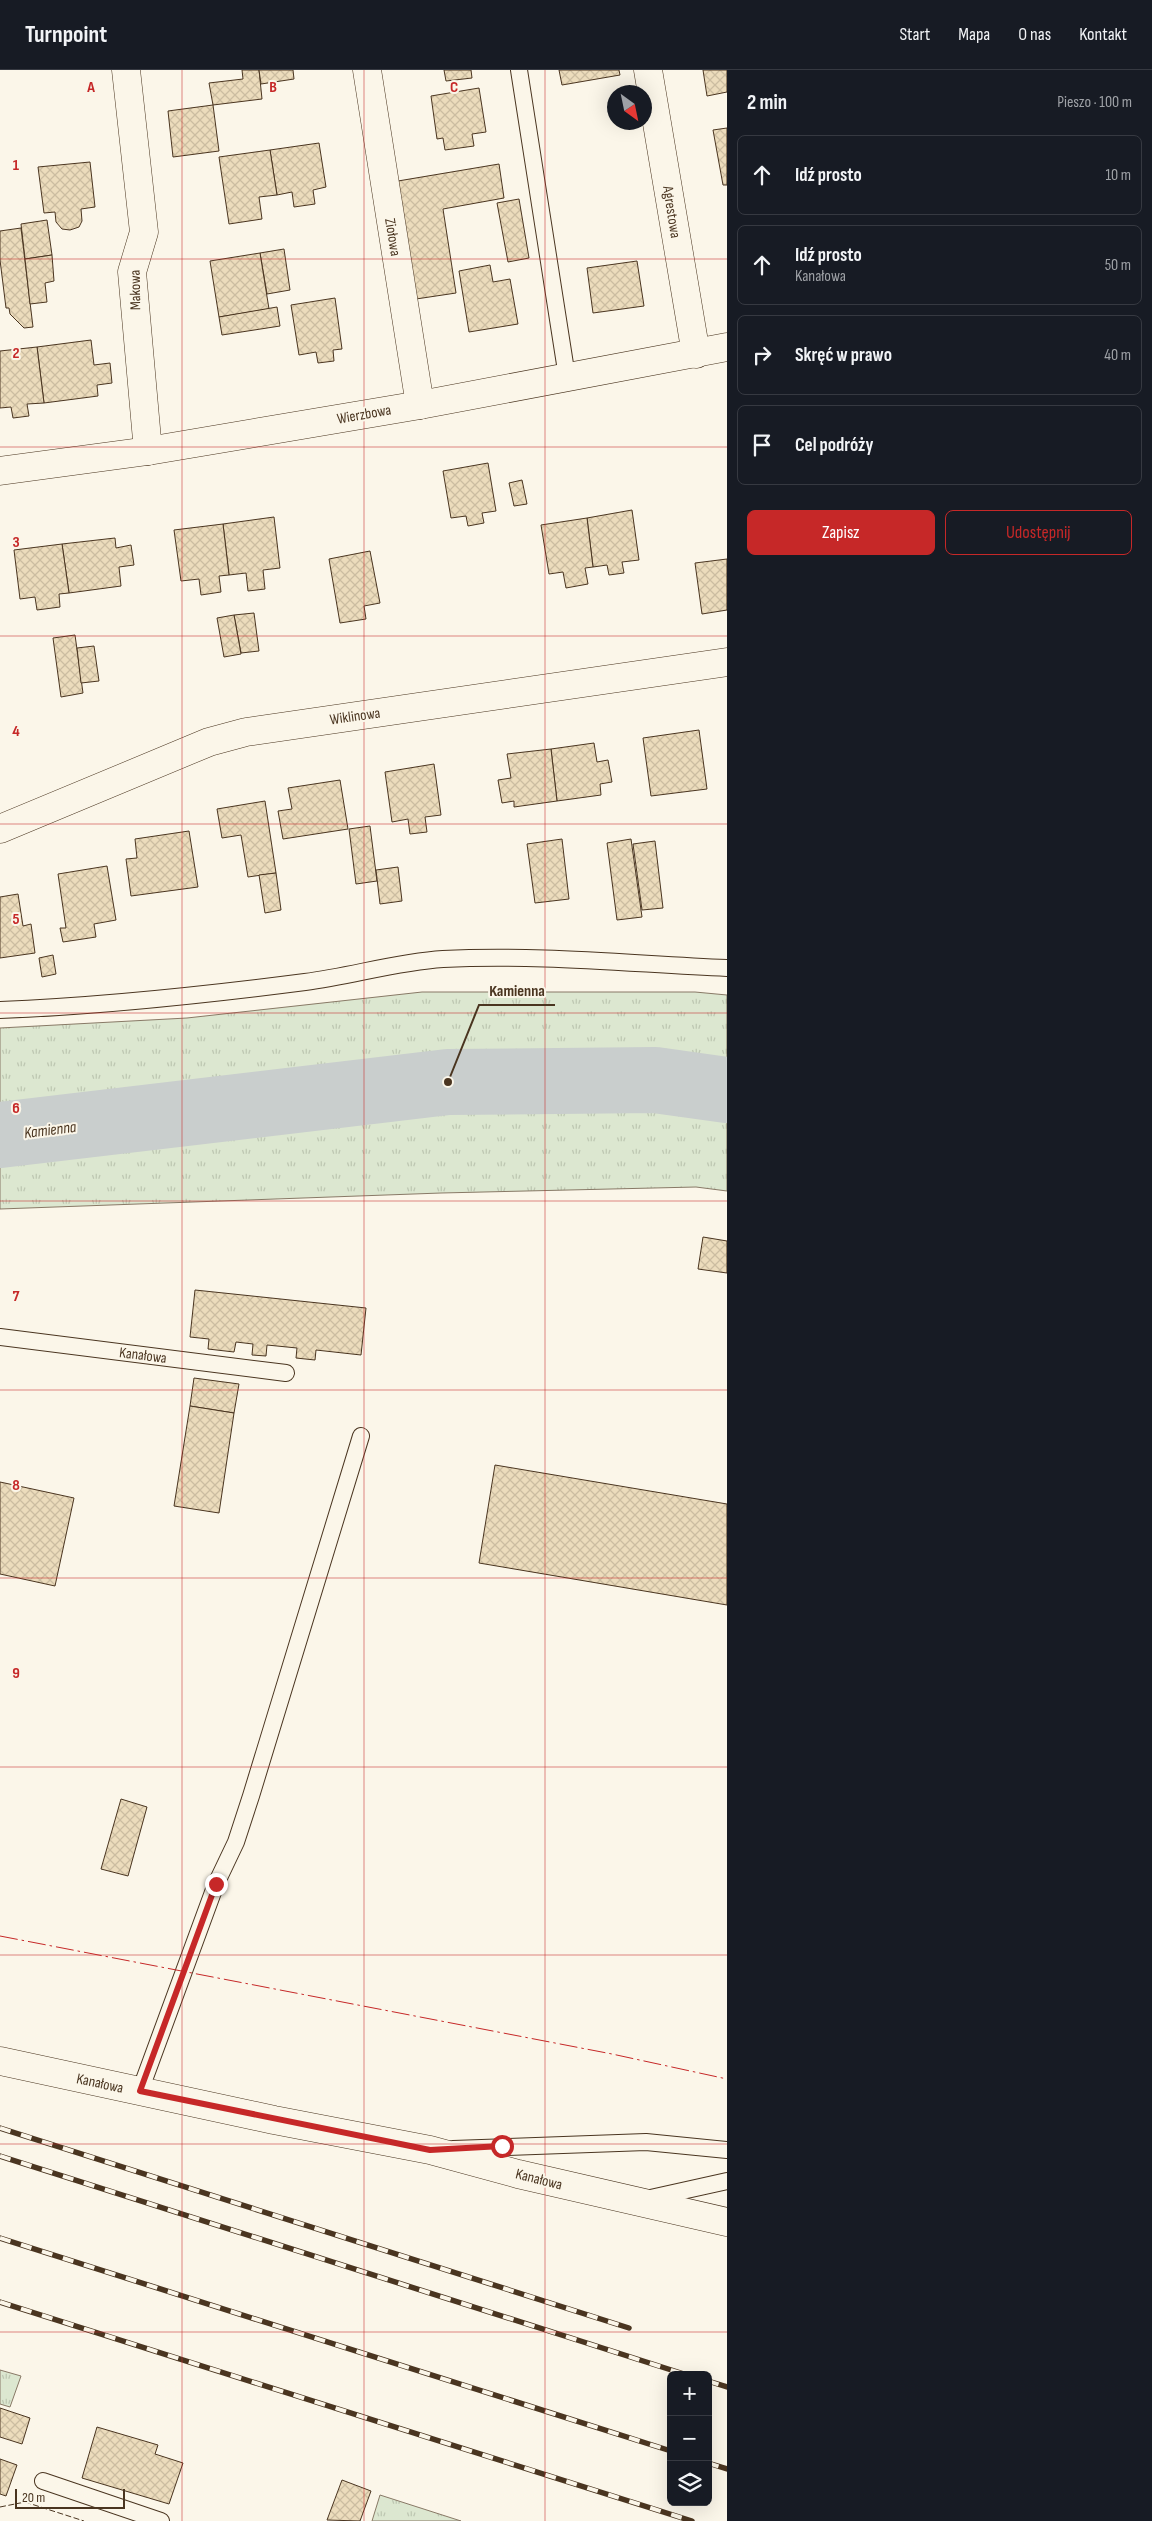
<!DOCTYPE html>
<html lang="pl">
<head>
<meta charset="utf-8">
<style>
	body { margin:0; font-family:"Sofia Sans Condensed",sans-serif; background:#20242c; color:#f1f3f6 }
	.controls { position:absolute; right:15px; bottom:15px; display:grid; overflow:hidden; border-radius:8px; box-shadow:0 5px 20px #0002 }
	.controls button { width:45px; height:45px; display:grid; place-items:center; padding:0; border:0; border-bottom:1px solid #363941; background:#171b24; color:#f1f3f6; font:25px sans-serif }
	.compass { position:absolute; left:607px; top:15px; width:45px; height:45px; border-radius:50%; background:#171b24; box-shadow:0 5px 20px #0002; rotate:147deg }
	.scale { position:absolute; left:15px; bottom:12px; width:110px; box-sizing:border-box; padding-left:5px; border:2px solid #4a3520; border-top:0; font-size:14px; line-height:18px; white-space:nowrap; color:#4a3520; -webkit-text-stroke:4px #fbf6e9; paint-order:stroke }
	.stop { position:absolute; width:15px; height:15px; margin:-11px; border:4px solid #c62828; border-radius:50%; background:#fff }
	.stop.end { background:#c62828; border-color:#fff; box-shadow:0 1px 5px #0008 }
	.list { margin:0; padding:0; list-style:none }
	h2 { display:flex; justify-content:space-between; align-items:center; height:65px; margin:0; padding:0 20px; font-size:21px }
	h2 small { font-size:16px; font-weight:400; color:#9ea1a6 }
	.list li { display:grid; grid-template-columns:32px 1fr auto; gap:15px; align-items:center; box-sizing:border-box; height:80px; margin:0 10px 10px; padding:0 10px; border:1px solid #363941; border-radius:8px }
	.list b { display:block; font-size:19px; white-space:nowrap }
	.list p { margin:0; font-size:16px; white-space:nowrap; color:#9ea1a6 }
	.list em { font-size:16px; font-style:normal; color:#9ea1a6 }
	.actions { display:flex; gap:10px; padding:15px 20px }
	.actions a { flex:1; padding:11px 0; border:1px solid #c62828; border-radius:8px; text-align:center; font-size:18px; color:#c62828 }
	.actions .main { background:#c62828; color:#fff }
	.icon { flex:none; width:28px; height:28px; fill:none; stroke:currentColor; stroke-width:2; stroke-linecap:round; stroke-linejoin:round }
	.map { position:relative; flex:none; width:727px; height:2451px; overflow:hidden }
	header { display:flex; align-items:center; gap:30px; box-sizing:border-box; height:70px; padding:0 25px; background:#171b24; border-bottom:1px solid #363941 }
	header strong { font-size:24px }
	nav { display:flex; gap:28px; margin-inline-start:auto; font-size:18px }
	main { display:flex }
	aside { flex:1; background:#171b24 }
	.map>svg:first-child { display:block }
	.grass { fill:url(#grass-tufts); stroke:#887966 }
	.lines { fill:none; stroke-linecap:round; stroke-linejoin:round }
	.river { stroke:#c9cecd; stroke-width:66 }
	.building { fill:url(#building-cross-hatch); stroke:#4a3520 }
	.service-casing { stroke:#4a3520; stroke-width:18 }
	.minor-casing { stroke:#4a3520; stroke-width:29 }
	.service { stroke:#fbf6e9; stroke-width:16 }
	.minor { stroke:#fbf6e9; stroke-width:28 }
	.rail-casing { stroke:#4a3520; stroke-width:5.5 }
	.rail { stroke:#fbf6e9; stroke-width:4; stroke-dasharray:11; stroke-linecap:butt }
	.fence { stroke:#4a3520; stroke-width:1; stroke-dasharray:6 2.5; stroke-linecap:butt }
	.power { stroke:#c62828; stroke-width:1; stroke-dasharray:18 4 2.5 4; stroke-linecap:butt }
	.route { stroke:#c62828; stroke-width:6 }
	.grid { fill:none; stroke:#c62828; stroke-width:1; stroke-opacity:0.55 }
	.labels { text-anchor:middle; stroke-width:4; stroke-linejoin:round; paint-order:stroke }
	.street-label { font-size:15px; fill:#4a3520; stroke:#fbf6e9 }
	.water-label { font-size:16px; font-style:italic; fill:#4a3520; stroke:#fbf6e9 }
	.grid-label { font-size:16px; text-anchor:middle; font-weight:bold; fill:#c62828; stroke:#fbf6e9; stroke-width:4; stroke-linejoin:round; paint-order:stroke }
	.leader { fill:none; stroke:#4a3520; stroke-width:2 }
	.callout-dot { fill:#4a3520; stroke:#fbf6e9; stroke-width:2 }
	.callout-label { font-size:16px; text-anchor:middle; font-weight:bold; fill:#4a3520; stroke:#fbf6e9; stroke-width:4; stroke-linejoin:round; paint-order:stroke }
</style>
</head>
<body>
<header>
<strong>Turnpoint</strong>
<nav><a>Start</a><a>Mapa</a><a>O nas</a><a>Kontakt</a></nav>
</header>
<main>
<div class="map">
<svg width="727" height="2451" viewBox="0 0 727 2451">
	<defs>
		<pattern id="grass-tufts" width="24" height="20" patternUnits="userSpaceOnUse" patternTransform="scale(1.25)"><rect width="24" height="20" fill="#dce7d0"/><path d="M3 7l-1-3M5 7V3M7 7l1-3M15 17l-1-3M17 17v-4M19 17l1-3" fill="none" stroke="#bec7b2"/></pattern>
		<pattern id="building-cross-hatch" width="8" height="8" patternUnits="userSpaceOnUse" patternTransform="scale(1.25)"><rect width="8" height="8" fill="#ecdcbc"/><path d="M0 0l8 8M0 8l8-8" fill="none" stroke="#ccbda1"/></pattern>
	</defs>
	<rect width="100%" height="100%" fill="#fbf6e9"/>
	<g class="grass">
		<path d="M422,922h273l32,3v196l-31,-4 -255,6 -441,16v-181l187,-10z"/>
		<path d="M0,2300l21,6 -11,31 -10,-3z"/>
		<path d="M380,2425l81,26h-89z"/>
	</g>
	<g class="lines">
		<path class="river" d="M0,1065l448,-53 207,-2 72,10"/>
	</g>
	<g class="building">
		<path d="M242,0h17l3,29 -49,6 -4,-22 34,-4z"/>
		<path d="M259,0h34l1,9 -33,5z"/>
		<path d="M444,0h27l1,8 -26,3z"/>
		<path d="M559,0h60l1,5 -58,10z"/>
		<path d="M703,0h24v22l-20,4z"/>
		<path d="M479,18l7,44 -14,2 2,12 -29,4 -2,-12 -6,1 -6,-43z"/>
		<path d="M213,35l6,46 -46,6 -5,-46z"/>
		<path d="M727,58v57h-4l-10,-55z"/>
		<path d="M319,73l7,44 -13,3 2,14 -21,3 -2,-15 -15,3 -7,-45z"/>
		<path d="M270,80l7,45 -18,2 3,22 -33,5 -10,-67z"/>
		<path d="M90,92l5,45 -14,2 1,12 -3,6 -9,3 -8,-1 -6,-7 -1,-10 -11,1 -6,-46z"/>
		<path d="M499,94l5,34 -61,11 13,84 -40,6 -18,-118z"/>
		<path d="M519,129l10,59 -21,4 -11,-59z"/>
		<path d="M47,150l5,35 -27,4 -4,-35z"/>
		<path d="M21,158l12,99 -9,1 -14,-14 -1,-6h-3l-6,-48v-29z"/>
		<path d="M284,179l6,41 -23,4 -7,-41z"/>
		<path d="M260,183l9,56 -50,8 -9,-56z"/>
		<path d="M52,185l2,26 -9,2 2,19 -17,2 -5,-45z"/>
		<path d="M637,191l7,45 -51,7 -6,-45z"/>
		<path d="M490,195l3,17 17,-3 8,45 -49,8 -10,-61z"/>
		<path d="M335,228l7,51 -9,1 1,11 -16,2 -2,-11 -17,3 -8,-50z"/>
		<path d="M277,237l3,19 -58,9 -3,-18z"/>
		<path d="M91,270l3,25 16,-2 2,20 -15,2 1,11 -54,7 -7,-56z"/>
		<path d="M37,277l7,56 -17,1 2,12 -16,2 -2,-11 -11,1v-57z"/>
		<path d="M488,393l8,48 -14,2 2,10 -16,3 -2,-10 -15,2 -8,-47z"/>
		<path d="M522,410l5,24 -13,2 -5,-23z"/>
		<path d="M632,440l7,50 -17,2 2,11 -15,2 -2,-10 -14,2 -6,-49z"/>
		<path d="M274,447l6,51 -17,2 2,19 -17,2 -2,-18 -17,2 -6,-51z"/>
		<path d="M587,448l6,49 -8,1 3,16 -22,4 -3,-16 -14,2 -8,-49z"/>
		<path d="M223,454l6,51 -10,1 2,16 -20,3 -2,-16 -18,2 -7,-51z"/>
		<path d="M115,468l1,10 15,-3 3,20 -15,2 2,19 -52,7 -7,-49z"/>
		<path d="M62,474l7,49 -10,1 1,13 -23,3 -2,-13 -15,2 -6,-49z"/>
		<path d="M370,481l10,52 -16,3 2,13 -26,4 -11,-64z"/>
		<path d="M727,489v51l-25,4 -7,-51z"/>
		<path d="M254,543l5,38 -18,2 -7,-38z"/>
		<path d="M234,545l7,39 -17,3 -7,-39z"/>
		<path d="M75,565l8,58 -22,4 -8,-59z"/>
		<path d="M94,576l5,35 -18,2 -4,-35z"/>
		<path d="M699,660l8,59 -56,7 -8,-58z"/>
		<path d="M594,673l3,19 11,-2 4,22 -12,2 1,11 -44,6 -6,-52z"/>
		<path d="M551,679l6,52 -43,6v-6l-12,2 -4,-23 13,-2 -4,-24z"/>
		<path d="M434,694l7,51 -16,2 2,15 -17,2 -2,-15 -16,3 -7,-50z"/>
		<path d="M340,710l8,49 -65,10 -5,-28 14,-2 -4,-21z"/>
		<path d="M265,731l11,72 -28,4 -7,-42 -19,3 -5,-29z"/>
		<path d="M370,756l7,55 -21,3 -7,-55z"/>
		<path d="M189,761l9,56 -67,9 -5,-37 11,-1 -2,-19z"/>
		<path d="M562,769l7,60 -34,4 -8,-59z"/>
		<path d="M631,769l11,78 -25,3 -10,-77z"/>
		<path d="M655,771l8,67 -21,2 -9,-66z"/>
		<path d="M107,796l9,54 -22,4 2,13 -33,5 -3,-14h6l-8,-54z"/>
		<path d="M398,797l4,34 -22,3 -4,-34z"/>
		<path d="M276,803l5,37 -16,3 -6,-38z"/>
		<path d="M18,824l5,32 8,-2 4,29 -35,5v-61z"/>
		<path d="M53,885l3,19 -14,3 -3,-19z"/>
		<path d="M703,1167l24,4v32l-29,-4z"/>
		<path d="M195,1220l171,18 -5,47 -45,-5 -1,10 -19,-2 1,-10 -30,-3 -1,11 -14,-1 1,-11 -17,-2 -2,10 -26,-3 1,-10 -19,-2z"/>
		<path d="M194,1308l45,6 -5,29 -44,-7z"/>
		<path d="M190,1336l44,7 -15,100 -45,-7z"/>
		<path d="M495,1395l232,39v101l-248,-42z"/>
		<path d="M0,1412l74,16 -19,88 -55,-12z"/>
		<path d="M121,1729l26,8 -19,69 -27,-7z"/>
		<path d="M0,2338l30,10 -8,26 -22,-7z"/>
		<path d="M97,2357l61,18 -3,9 28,9 -14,41 -87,-26z"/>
		<path d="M0,2389l17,6 -11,31 -6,-2z"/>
		<path d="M342,2410l29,11 -11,30 -33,-1z"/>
	</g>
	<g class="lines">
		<g class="service-casing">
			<g id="service">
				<path d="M519,0l48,307"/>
				<path d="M0,940c102,-4 204,-15 305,-28 47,-6 91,-20 138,-23 94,-5 190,5 284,9"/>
				<path d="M0,1267l286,36"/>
				<path d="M140,2021l76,-207 20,-42 15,-46 110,-360"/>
				<path d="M453,2079l193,-7 81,8"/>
				<path d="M646,2129l81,-18"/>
				<path d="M43,2411l118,40"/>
			</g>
		</g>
		<g class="minor-casing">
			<g id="minor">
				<path d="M126,0l18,162 -12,40 16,179"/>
				<path d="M367,0l53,335"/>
				<path d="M648,0l48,284"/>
				<path d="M0,401l148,-20 272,-46 307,-58"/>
				<path d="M0,759l209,-87 37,-10 481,-70"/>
				<path d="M0,1991l274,59 156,30 88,24 209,48"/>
			</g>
		</g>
		<use href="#service" class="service"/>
		<use href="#minor" class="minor"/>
		<g class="rail-casing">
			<g id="rail">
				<path d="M0,2058l629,200"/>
				<path d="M0,2086l687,219"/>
				<path d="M0,2168l671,213"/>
				<path d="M0,2232l692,219"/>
				<path d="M708,2311l19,6"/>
				<path d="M708,2393l19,6"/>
			</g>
		</g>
		<use href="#rail" class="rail"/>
		<path class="fence" d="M0,2437l25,-5 59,19"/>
		<path class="power" d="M0,1866l612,118 115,25"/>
	</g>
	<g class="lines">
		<path class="route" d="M216,1814l-76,207 290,59 72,-4"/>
	</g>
	<path class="grid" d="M182,0v2451M364,0v2451M545,0v2451M0,189h727M0,377h727M0,566h727M0,754h727M0,943h727M0,1131h727M0,1320h727M0,1508h727M0,1697h727M0,1885h727M0,2074h727M0,2262h727"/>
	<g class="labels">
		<g class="street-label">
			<text transform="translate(672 142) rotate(81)" y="5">Agrestowa</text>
			<text transform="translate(393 167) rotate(81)" y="5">Ziołowa</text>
			<text transform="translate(135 220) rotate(-91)" y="5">Makowa</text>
			<text transform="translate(364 344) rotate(-10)" y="5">Wierzbowa</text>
			<text transform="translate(355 646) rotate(-8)" y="5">Wiklinowa</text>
			<text transform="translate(143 1285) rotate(7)" y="5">Kanałowa</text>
			<text transform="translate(100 2013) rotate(12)" y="5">Kanałowa</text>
			<text transform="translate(539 2109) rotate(14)" y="5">Kanałowa</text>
		</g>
		<g class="water-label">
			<text transform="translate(50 1059) rotate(-7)" y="6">Kamienna</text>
		</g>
	</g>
	<g class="grid-label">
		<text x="91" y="22">A</text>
		<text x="273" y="22">B</text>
		<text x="454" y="22">C</text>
		<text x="16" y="100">1</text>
		<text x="16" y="288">2</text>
		<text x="16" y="477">3</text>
		<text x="16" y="666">4</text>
		<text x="16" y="854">5</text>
		<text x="16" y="1043">6</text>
		<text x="16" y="1231">7</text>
		<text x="16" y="1420">8</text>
		<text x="16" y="1608">9</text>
	</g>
	<path class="leader" d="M448 1012L479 935H555"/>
	<circle class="callout-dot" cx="448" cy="1012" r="5"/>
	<g class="callout-label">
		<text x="517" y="926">Kamienna</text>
	</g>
</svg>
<div class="controls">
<button>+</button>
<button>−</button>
<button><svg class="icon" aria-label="layers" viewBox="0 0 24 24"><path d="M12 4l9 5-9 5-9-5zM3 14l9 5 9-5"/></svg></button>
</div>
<svg class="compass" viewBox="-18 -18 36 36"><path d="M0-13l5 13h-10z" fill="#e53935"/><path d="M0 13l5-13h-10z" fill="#9ea1a6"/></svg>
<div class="scale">20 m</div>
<div class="stop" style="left:502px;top:2076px"></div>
<div class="stop end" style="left:216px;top:1814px"></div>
</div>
<aside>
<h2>2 min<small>Pieszo · 100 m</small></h2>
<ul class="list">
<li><svg class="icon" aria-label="ahead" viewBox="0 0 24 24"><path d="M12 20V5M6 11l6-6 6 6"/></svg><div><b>Idź prosto</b></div><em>10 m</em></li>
<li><svg class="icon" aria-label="ahead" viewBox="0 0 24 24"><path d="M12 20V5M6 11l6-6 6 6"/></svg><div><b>Idź prosto</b><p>Kanałowa</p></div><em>50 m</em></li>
<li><svg class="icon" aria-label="right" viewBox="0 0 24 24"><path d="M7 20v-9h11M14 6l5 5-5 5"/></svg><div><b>Skręć w prawo</b></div><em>40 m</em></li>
<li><svg class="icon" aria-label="arrive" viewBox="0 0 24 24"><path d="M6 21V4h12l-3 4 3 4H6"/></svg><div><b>Cel podróży</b></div></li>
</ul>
<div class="actions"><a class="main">Zapisz</a><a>Udostępnij</a></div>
</aside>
</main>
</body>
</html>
